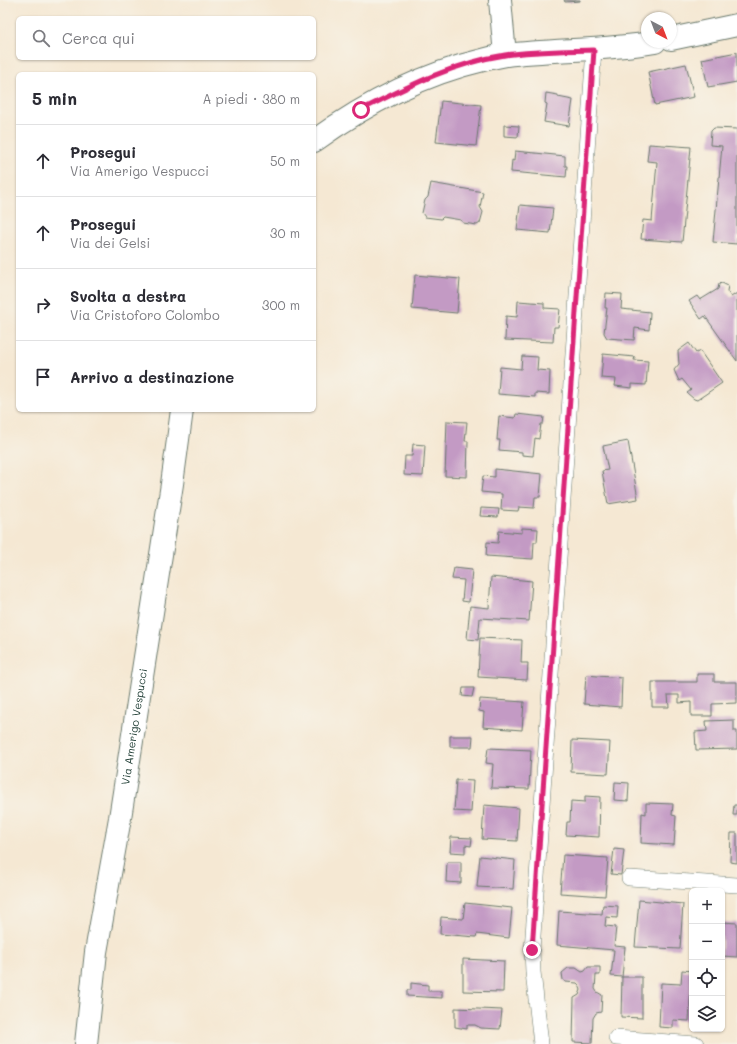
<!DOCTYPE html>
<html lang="it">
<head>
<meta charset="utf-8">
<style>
	body { margin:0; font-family:Mali,sans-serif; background:#f2f2f3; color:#2b2b33 }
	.controls { position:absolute; right:12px; bottom:12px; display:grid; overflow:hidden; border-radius:6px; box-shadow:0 1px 3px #0004 }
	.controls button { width:36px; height:36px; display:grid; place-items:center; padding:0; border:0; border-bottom:1px solid #e1e1e2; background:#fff; color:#2b2b33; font:20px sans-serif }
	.compass { position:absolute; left:641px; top:12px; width:36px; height:36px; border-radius:50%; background:#fff; box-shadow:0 1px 3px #0004; rotate:138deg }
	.stop { position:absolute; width:12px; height:12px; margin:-9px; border:3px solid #db2777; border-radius:50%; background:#fff }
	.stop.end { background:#db2777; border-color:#fff; box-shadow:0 1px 4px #0008 }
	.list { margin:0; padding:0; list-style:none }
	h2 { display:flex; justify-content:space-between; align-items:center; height:52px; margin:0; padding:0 16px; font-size:17px }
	h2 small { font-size:13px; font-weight:400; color:#7c7c81 }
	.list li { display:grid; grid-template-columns:26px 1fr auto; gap:12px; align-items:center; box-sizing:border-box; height:72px; padding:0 16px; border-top:1px solid #e1e1e2 }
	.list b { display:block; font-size:15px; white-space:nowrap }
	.list p { margin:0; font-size:13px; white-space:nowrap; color:#7c7c81 }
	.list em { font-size:13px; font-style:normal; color:#7c7c81 }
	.icon { flex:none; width:22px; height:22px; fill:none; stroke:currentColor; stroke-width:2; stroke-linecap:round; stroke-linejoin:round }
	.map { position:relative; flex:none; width:737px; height:1044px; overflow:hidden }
	.search { position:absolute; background:#fff; box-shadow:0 1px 3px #0004; left:16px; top:16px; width:300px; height:44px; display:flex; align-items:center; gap:10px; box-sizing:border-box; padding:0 14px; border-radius:6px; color:#7c7c81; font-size:15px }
	.panel { position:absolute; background:#fff; box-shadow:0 1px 3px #0004; left:16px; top:72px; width:300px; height:340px; border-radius:6px }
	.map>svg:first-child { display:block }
	.building { fill:#c39ac4 }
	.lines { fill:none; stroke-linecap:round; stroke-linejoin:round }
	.street-casing { stroke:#6a796c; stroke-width:16 }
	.secondary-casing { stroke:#6a796c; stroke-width:24 }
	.street { stroke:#fff; stroke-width:15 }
	.secondary { stroke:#fff; stroke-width:22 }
	.route { stroke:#db2777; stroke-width:5 }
	.labels { text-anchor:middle; stroke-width:3; stroke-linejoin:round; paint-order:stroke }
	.street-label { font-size:11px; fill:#1f3d34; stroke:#f7f3e8 }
</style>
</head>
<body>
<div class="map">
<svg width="737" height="1044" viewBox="0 0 737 1044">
	<rect width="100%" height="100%" fill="#f7f3e8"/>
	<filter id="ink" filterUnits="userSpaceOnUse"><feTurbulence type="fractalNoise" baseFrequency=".025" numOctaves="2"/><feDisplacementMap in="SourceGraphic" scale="8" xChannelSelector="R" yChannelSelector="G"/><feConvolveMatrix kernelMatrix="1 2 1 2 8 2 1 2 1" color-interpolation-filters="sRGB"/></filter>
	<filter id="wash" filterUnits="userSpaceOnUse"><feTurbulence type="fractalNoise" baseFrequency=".012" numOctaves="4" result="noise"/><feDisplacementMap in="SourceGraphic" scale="16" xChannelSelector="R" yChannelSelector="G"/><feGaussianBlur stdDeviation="0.9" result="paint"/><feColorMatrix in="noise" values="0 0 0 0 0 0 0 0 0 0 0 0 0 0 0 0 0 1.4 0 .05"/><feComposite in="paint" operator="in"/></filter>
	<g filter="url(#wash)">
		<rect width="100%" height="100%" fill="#f5e8d3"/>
		<g id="blocks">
			<g class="building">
				<path d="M564,0h16v1l-15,1z"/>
				<path d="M737,52v30l-29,5 -6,-28z"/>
				<path d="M686,64l8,33 -39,8 -7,-33z"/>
				<path d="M546,93l12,2v2l15,3 -4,26 -25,-4 3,-18 -2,-1z"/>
				<path d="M441,101l40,4 -5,41 -40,-4z"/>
				<path d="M504,125l15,1 -1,11 -14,-1z"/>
				<path d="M714,128l23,1v115l-24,-2 9,-96 -12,-1 1,-14z"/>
				<path d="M649,144l42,3 -9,95 -41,-3 2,-19 9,1 5,-59 -10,-1z"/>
				<path d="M515,151l50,5v10h2l-1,11 -55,-5 1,-12 2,1z"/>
				<path d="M431,183l52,9 -3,15 3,5 -3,11 -3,2 -14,-2 -2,-3 -18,-3 -2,2 -16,-2 -3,-4 3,-13 3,-3z"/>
				<path d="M520,205l33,3 -3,25 -33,-3z"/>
				<path d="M415,275l45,4 -3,34 -45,-4z"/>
				<path d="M722,283l6,3 -1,5 4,6 6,-4v68l-32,-45 -4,3 -12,-18 8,-5 3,4 18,-11 1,-5z"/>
				<path d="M606,293l16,1 -1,15 29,3 -1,18 -14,-2 -1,12 -27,-2 -3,-5 3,-25h-2z"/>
				<path d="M518,301l26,2v5l16,1 -2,18h-4l-1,15 -48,-2 1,-24 11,1z"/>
				<path d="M689,343l7,10 4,-2 22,32 -25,17 -3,-1 -7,-6 4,-3 -9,-11 -3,2 -5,-11 5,-6 -1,-13z"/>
				<path d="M603,354l32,3 -1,3 14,1 -2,24 -14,-1v4l-17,-2 1,-7 -15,-1z"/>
				<path d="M522,356l16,1 -1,13 13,1 -1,23 -14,-1v4l-37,-3 2,-27 21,2z"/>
				<path d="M516,414l28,3 -1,7h-2l-2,15 -4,-1 -2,18 -11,-1v-3l-23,-2 1,-10h-3l2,-24 16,2z"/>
				<path d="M447,421l20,1 -2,19h3l-1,36 -22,-1z"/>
				<path d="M628,441l10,58 -30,5 -6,-33 6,-1 -5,-24z"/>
				<path d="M413,444l12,1 -2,31 -19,-1 1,-19h7z"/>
				<path d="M495,469l47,5 -2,23h-5l-1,11 -15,-1 -1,4 -17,-1 1,-16 -21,-2 2,-16 12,1z"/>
				<path d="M481,508l18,1 -1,8 -18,-1z"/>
				<path d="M522,528l16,1 -1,13h-3l-1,17 -47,-3 1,-14 11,1 1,-12 23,2z"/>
				<path d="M454,568l18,2 -3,32 -7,-1 2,-21 -12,-1z"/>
				<path d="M491,577l41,4 -3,40 -49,-3 -2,22 -11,-1 3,-33 19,2z"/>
				<path d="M480,638l42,2 -1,23h7l-1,17 -49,-3z"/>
				<path d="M697,674h17v8h23v21l-25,1v12h-21v-14l-12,1v-8h-11l1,12h-17v-25h45z"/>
				<path d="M586,675l36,3 -1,29 -37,-3z"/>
				<path d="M463,688h11l-2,9 -10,-1z"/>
				<path d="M480,699l44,3 -2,28 -39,-3 1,-15 -5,-1z"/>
				<path d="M734,720v11h3v18l-41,1 -1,-18 12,-1 -1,-10z"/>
				<path d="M450,736h23l-1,11h-22z"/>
				<path d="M572,740l38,2 -2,32 -37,-2z"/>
				<path d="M488,748l43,2 -2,39 -38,-1 2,-24 -7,-1z"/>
				<path d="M456,780l17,1 -2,31 -17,-1z"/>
				<path d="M615,782l14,1 -1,18 -14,-1z"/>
				<path d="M585,796l15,1 -1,40 -33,-2 1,-13h3l1,-21 14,1z"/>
				<path d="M646,803l27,1 -1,11 4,1 -2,29 -33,-2 1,-30 4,1z"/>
				<path d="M484,805l35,3 -2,33 -35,-2z"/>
				<path d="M734,805h3v10h-4z"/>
				<path d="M731,833h6v30l-7,-1z"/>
				<path d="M451,837l21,1 -1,8 -6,-1v8l-15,-1z"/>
				<path d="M614,849l10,1 -3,25 -10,-1z"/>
				<path d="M563,855l45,3 -3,38 -45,-3z"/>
				<path d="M480,856l35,4 -2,29 -36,-2z"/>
				<path d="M447,862h14v21l-15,-1z"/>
				<path d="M639,900l44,4 -3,45 -45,-2z"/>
				<path d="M465,903l47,5 -3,30 -32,-4 -1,3 -36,-3 1,-17 22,2z"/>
				<path d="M603,905l15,1 -1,12 -11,-1 -1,9 11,1 -2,19 11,1 -3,30 -11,-1 3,-26 -57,-5 2,-34 43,3z"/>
				<path d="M722,922l15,1v34l-15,-1z"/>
				<path d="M463,959l41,2 -1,31 -40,-1z"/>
				<path d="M588,967h12v8h-4l-1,14 2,3 5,3 -1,17 -5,1 -3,5 -1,25 -19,-1 1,-44 5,-3 2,-5 -2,-5 -2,-2 -11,-1 -3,-2 -1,-7 6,-5h8l6,4 3,-1z"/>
				<path d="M682,970l10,1 -3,50 -16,-1v8l-14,-1 2,-44 20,1z"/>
				<path d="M622,977h20v41l-21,-1z"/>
				<path d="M411,983l17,2v6h14v7l-35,-2v-6h4z"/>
				<path d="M455,1008l47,2 -2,19 -19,-1 -6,-3h-8v4l-12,-2z"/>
			</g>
		</g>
	</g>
	<g filter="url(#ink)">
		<use href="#blocks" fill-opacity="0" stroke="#6a796c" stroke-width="1"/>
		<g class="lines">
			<g class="street-casing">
				<g id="street">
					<path d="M629,878l108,7"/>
					<path d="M616,1038l80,6"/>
					<path d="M541,1044l-8,-72 -1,-22 62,-901"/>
				</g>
			</g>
			<g class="secondary-casing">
				<g id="secondary">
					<path d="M500,0l5,55"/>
					<path d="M671,39l66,-14"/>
					<path d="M314,141c50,-36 109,-67 169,-81 8,-2 16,-4 23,-5 50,-6 100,-4 149,-13"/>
					<path id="s1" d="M86,1044l10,-92 24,-134 52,-334 10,-74"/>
				</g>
			</g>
			<use href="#street" class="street"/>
			<use href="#secondary" class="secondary"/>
		</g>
	</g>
	<g class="lines" filter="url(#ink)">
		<path class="route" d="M361,110c46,-23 92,-47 144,-55 29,-4 59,-4 89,-5l-62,900"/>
	</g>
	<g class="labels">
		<g class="street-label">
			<text dy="4" stroke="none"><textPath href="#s1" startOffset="321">Via Amerigo Vespucci</textPath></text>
		</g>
	</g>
</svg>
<div class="controls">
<button>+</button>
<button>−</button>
<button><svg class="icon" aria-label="locate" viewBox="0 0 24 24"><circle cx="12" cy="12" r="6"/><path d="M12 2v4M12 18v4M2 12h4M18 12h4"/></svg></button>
<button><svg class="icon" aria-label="layers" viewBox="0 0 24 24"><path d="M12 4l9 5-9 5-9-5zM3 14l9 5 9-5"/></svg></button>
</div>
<svg class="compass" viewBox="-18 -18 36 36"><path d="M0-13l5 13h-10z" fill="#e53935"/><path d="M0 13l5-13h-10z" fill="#7c7c81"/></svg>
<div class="stop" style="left:361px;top:110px"></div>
<div class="stop end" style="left:532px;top:950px"></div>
<div class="search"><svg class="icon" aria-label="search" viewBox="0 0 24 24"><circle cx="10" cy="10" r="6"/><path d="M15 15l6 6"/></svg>Cerca qui</div>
<section class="panel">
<h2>5 min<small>A piedi · 380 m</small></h2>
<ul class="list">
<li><svg class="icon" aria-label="ahead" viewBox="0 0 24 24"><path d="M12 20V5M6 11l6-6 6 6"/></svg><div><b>Prosegui</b><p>Via Amerigo Vespucci</p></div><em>50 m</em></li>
<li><svg class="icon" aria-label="ahead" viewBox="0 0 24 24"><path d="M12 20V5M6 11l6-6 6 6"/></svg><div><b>Prosegui</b><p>Via dei Gelsi</p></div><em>30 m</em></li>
<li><svg class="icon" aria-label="right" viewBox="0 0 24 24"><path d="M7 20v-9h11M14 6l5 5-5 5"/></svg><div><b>Svolta a destra</b><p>Via Cristoforo Colombo</p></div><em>300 m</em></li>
<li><svg class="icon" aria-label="arrive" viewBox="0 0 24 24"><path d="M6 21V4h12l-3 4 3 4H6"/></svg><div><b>Arrivo a destinazione</b></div></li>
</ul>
</section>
</div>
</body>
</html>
